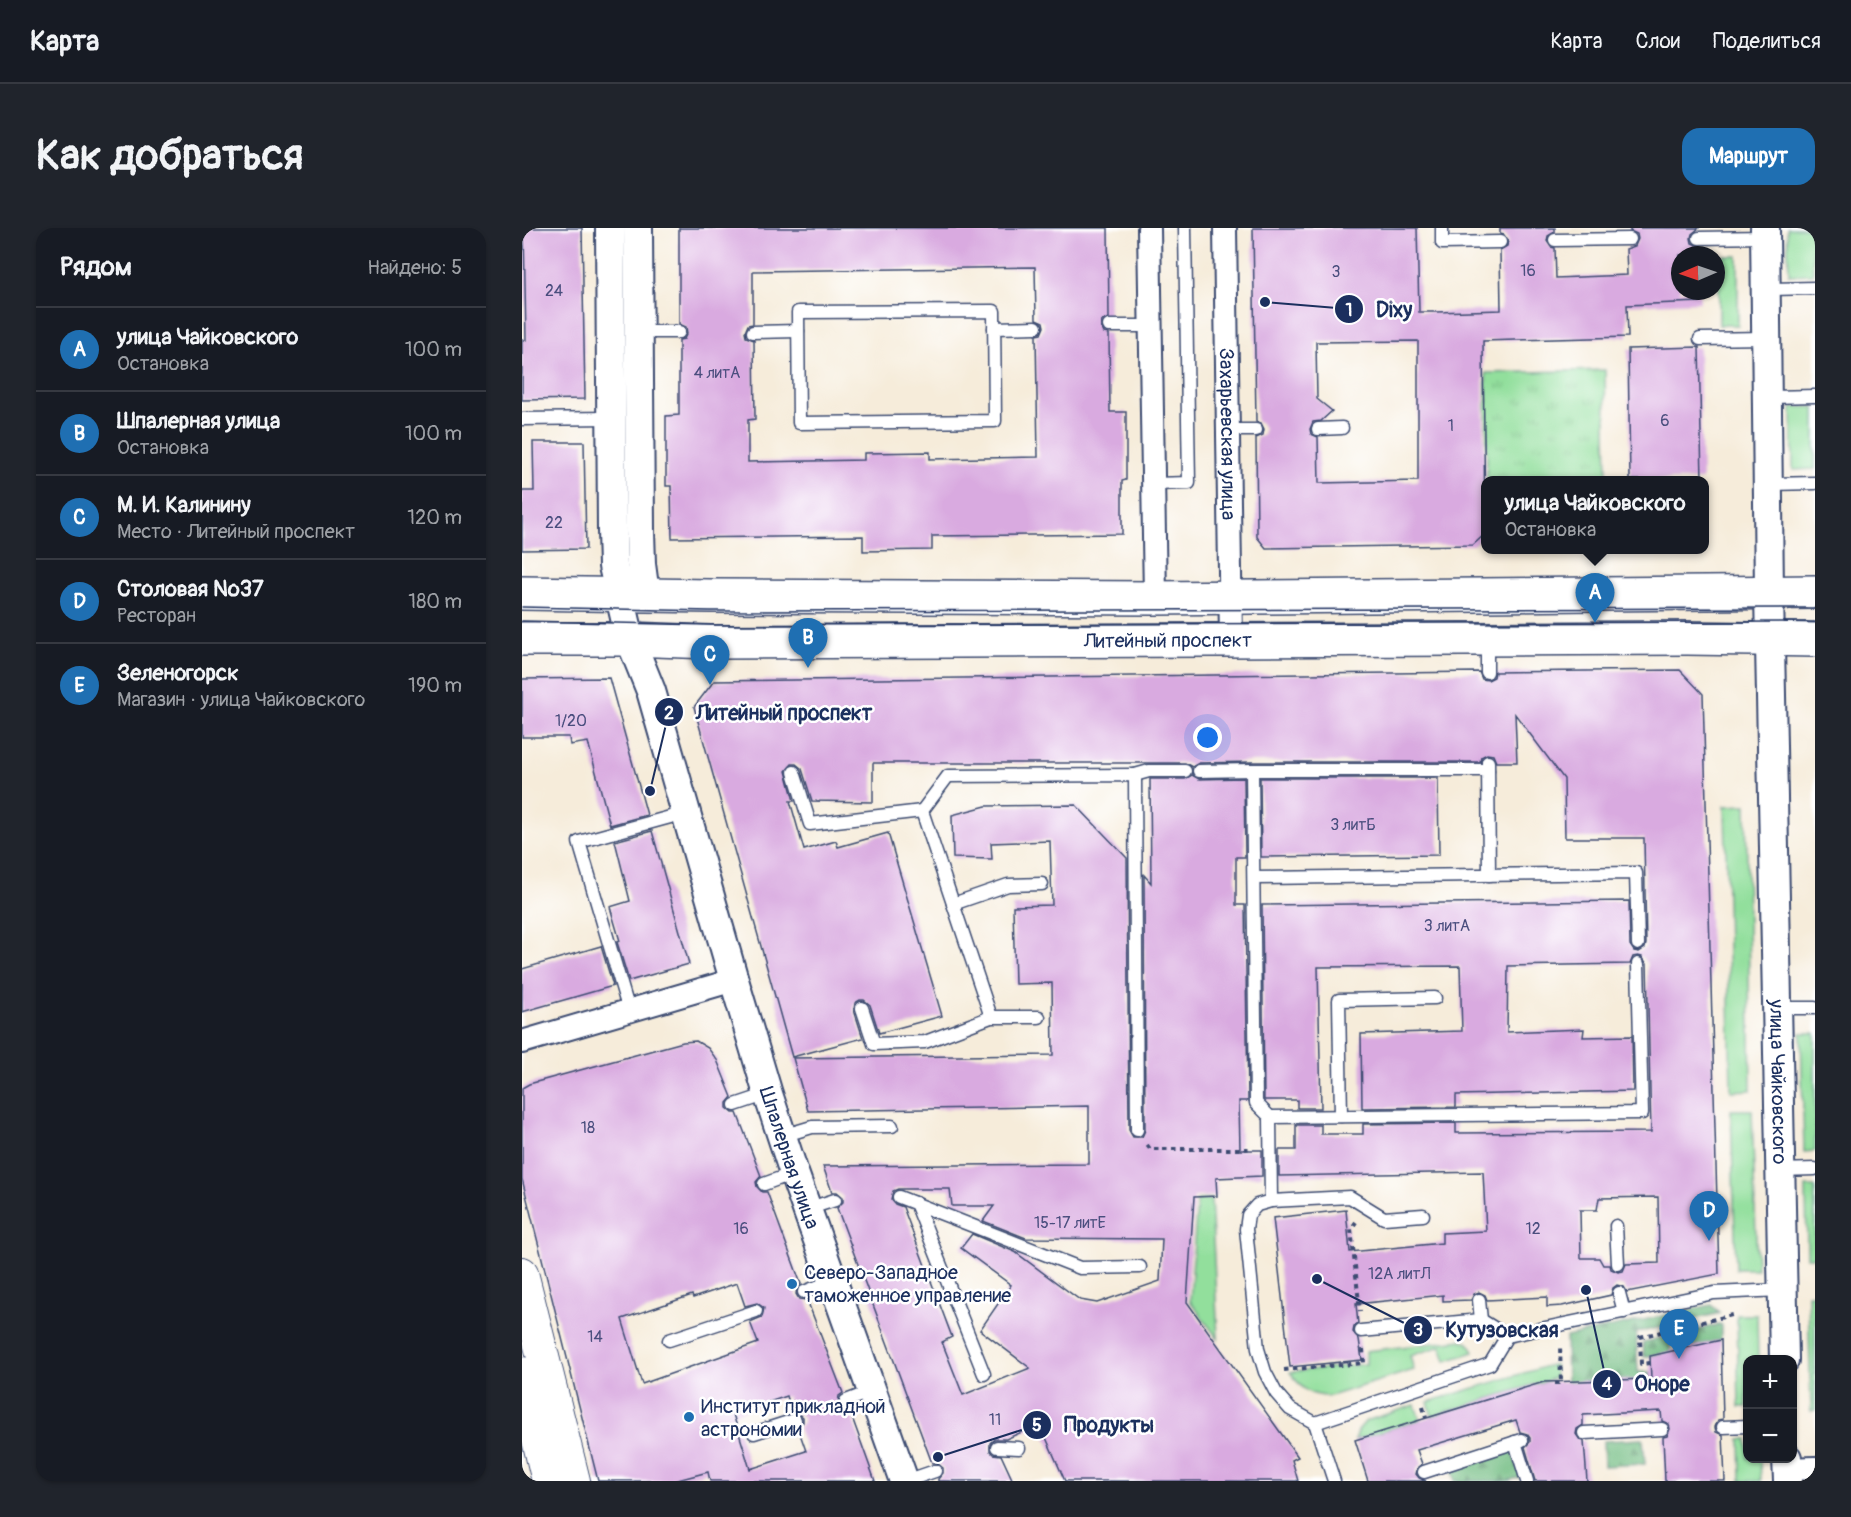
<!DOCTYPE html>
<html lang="ru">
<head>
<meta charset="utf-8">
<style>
	body { margin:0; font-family:Pangolin,sans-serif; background:#20242c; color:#f1f3f6 }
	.controls { position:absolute; right:18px; bottom:18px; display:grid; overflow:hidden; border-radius:12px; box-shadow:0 2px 4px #0004 }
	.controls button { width:54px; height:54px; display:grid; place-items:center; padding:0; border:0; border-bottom:2px solid #363941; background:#171b24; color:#f1f3f6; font:30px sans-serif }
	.compass { position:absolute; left:1149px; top:18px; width:54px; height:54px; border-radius:50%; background:#171b24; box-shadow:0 2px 4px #0004; rotate:268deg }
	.you { position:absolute; left:686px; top:510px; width:21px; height:21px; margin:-15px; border:4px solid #fff; border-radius:50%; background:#1a73e8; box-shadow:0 0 0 9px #1a73e833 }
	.badge { display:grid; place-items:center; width:39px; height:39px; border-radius:50%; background:#1f6fb2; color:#fff; font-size:20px; font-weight:700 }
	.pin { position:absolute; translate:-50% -50px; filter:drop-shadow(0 2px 3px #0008) }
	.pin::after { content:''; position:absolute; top:32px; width:21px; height:18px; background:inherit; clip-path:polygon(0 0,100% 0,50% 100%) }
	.popup { position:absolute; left:959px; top:248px; width:228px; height:78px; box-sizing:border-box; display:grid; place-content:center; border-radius:12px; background:#171b24; filter:drop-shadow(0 2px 4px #0005); font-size:20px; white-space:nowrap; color:#9ea1a6 }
	.popup b { font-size:22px; color:#f1f3f6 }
	.popup::after { content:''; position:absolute; left:50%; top:100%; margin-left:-12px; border:12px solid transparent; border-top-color:#171b24 }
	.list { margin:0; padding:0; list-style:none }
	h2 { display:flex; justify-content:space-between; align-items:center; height:78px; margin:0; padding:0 24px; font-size:26px }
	h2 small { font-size:20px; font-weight:400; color:#9ea1a6 }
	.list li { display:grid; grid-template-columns:39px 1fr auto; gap:18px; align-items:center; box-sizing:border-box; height:84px; padding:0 24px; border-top:2px solid #363941 }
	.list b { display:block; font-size:22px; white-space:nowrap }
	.list p { margin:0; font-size:20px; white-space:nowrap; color:#9ea1a6 }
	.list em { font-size:20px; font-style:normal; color:#9ea1a6 }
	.map { position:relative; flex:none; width:1293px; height:1253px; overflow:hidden; border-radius:18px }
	header { display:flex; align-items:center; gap:36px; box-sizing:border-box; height:84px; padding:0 30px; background:#171b24; border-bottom:2px solid #363941 }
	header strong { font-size:28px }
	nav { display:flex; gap:33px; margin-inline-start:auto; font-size:21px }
	.intro { display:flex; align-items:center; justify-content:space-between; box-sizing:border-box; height:144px; padding:0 36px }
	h1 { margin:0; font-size:42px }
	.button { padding:15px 27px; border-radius:18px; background:#1f6fb2; color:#fff; font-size:21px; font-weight:700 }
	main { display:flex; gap:36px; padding:0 36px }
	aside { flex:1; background:#171b24; border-radius:18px; box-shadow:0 2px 4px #0004 }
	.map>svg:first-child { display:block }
	.grass { fill:#92df9c; stroke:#56877d; stroke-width:1.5 }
	.forest { fill:url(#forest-firs); stroke:#487671; stroke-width:1.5 }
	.park { fill:url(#park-tufts); stroke:#56877d; stroke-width:1.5 }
	.building { fill:#d9aae0; fill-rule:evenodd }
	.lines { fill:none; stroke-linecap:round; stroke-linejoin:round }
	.service-casing { stroke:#3c4b71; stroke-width:15 }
	.minor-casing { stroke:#3c4b71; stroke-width:26 }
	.tertiary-casing { stroke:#3c4b71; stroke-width:32 }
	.secondary-casing { stroke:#3c4b71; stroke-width:34 }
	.primary-casing { stroke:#3c4b71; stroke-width:36 }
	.path { stroke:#3c4b71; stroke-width:4; stroke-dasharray:4.5 4.5; stroke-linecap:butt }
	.service { stroke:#fff; stroke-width:12 }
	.minor { stroke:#fff; stroke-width:22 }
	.tertiary { stroke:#fff; stroke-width:28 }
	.secondary { stroke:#fff; stroke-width:32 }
	.primary { stroke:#fff; stroke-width:33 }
	.tram { stroke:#1b2f5e; stroke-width:1.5 }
	.poi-dot { fill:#1f6fb2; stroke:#fff; stroke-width:2 }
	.labels { text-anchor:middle; stroke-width:5; stroke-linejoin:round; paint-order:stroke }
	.number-label { font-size:16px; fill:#4a4e7e }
	.street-label { font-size:20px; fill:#1b2f5e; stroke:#fff }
	.poi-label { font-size:20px; fill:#1b2f5e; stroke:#fff; text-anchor:start }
	.leader { fill:none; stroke:#1b2f5e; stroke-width:2 }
	.callout-dot { fill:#1b2f5e; stroke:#fff; stroke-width:2 }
	.mark-label { font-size:18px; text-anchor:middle; font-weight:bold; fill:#fff }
	.callout-label { font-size:21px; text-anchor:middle; font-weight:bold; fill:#1b2f5e; stroke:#fff; stroke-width:5; stroke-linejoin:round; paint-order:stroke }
</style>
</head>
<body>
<header>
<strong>Карта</strong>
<nav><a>Карта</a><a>Слои</a><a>Поделиться</a></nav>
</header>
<div class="intro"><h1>Как добраться</h1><a class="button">Маршрут</a></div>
<main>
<aside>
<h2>Рядом<small>Найдено: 5</small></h2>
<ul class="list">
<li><span class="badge">A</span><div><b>улица Чайковского</b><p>Остановка</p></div><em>100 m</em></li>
<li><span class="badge">B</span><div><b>Шпалерная улица</b><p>Остановка</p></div><em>100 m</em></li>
<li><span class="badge">C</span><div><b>М. И. Калинину</b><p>Место · Литейный проспект</p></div><em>120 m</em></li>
<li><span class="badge">D</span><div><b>Столовая №37</b><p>Ресторан</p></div><em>180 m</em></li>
<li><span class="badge">E</span><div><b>Зеленогорск</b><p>Магазин · улица Чайковского</p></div><em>190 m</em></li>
</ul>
</aside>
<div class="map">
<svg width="1293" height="1253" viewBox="0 0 1293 1253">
	<defs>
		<pattern id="forest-firs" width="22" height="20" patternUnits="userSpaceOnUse" patternTransform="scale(1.5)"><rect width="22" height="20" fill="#75be84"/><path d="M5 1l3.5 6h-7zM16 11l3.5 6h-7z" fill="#5f9b6f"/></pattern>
		<pattern id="park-tufts" width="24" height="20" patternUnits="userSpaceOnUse" patternTransform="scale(1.5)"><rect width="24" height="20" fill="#92df9c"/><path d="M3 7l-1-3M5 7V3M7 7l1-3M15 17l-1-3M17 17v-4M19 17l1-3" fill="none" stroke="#7dc089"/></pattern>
	</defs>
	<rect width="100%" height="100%" fill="#fff"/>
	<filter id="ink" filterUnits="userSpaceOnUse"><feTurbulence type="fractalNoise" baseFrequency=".0167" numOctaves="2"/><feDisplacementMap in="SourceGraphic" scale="12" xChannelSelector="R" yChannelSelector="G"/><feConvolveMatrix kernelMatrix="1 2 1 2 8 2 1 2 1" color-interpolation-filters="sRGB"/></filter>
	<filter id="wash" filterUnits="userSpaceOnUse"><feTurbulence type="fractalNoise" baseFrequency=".008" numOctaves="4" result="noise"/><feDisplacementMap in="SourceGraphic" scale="24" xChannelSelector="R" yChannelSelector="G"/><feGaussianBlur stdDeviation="1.35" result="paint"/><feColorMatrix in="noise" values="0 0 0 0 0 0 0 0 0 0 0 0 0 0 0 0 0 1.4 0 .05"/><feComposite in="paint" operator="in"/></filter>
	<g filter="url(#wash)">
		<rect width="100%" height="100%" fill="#f6ecda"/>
		<g class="grass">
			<path d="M1265,0h25l1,46 -24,1z"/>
			<rect x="1197" y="28" width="19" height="69"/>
			<path d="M1270,179h23v62l-22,1z"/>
			<path d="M1224,577l5,285 -20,1 -6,-285z"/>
			<path d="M1279,805h14v118l-11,1z"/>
			<path d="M1209,882h21l5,159h-21z"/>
			<path d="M1284,959h9v70h-8z"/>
			<path d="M689,971l7,140 -28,-38 7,-101z"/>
			<path d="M1286,1066h7v116l-4,1z"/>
			<path d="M1215,1087h20l1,44 -10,1 -1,47h-8z"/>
			<path d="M940,1112l8,4 4,8 -28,9 -5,-15 -31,10 4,14 -84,26c-23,0 -28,-7 -40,-24l76,-8v-13z"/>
			<path d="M1032,1136l1,14 -123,38 -4,-14z"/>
			<path d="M893,1177l5,15 -65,20 4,-11 7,-8z"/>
			<path d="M1218,1211h7l1,19 12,1 1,22h-20z"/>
		</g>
		<g class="forest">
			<path d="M1189,1077l9,8 -84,20 2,39h12l1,11 -13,-3 -57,1 -14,6 -1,-50z"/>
			<path d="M1199,1096v16l-39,9 -2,-15z"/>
			<path d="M1146,1108l3,16 -27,5 -1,-15z"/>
			<path d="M1121,1211l2,25 -41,2 -1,-25z"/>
			<path d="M990,1223l9,26 -14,4h-52l-3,-10z"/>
		</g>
		<path class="park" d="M1083,142l2,110h-120l-1,-107z"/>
		<g id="blocks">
			<g class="building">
				<path d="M2,0h58l3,171 -63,1v-60h4z"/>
				<path d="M157,0h429l1,90 -7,3 -1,6 3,6 5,1 1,78h16v68l-4,1v53l-190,2v14l-69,1v-15l-191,2 -1,-52h-5v-70l13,-1v-75l5,-1 3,-6 -1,-6 -7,-3zM513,39l1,52 7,3 1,5 -3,7 -5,1 2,122 -108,2v-7l-66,1v7l-116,2v-42l7,-1 -1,-79 -8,-3 -1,-5 3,-7 5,-1v-53z"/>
				<path d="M731,0h164l2,84h17l65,-2 -1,-60 7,-4 1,-5 -4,-6 -4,-1v-6h55v4l-7,4 -1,5 4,6 4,1 1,30 71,-3 -1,-26 9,-3 3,-7 -1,-5 -7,-3v-3h69l-7,6 -1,4 1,5 7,3v9h-19v36h19l1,11 -73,3 1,32 -145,4 2,193 -12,11 -207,3 -9,-11 -1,-99 7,-3 1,-6 -3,-6 -5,-1zM896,113v140l-99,2 -1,-46 -7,-3 -1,-5 3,-7 8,-1 11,-10 -15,-12 -1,-57z"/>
				<path d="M1177,119l3,133h-72l-2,-131z"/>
				<path d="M11,214h51l2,107 -64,1v-59h12z"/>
				<path d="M1158,442l23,24 16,580 -92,18 -3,-5 -7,-2 -4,3 -2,7 -49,11 -15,1v-10l-60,3 -2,-5 -6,-3 -5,2 -3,6 -28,1v-6l-87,9 2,20 -4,3 -1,5 6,7 3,21 -72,7 -17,-149 73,-8 4,42 92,-9v-10l44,-2 -3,-59 -204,4v-26h17v-25h25v9h42v-10l93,-1v10l195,-1 -4,-168 -5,-7 -4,-1 -5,1 -3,7 -122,2 -1,66 77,-3 -1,8 49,-1 1,55 -177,4v12l-94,1 -1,-74 101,-3 -2,-65 -142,1 3,141h-24v-8h-33l-2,-195 367,-4 1,44 4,6 5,1 6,-4 1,-4 -2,-106h-79l-1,-59 -49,-65 2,48h-21l-3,-7 -6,-1 -6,3 -1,5h-228l-53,1 -7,4 -7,-4h-312v39l-61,-1 -10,-32 -6,-5h-4l-6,7 8,30h-4l14,49 32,-9 2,6 50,-14 54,183 -63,17 -9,-28 -6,-5h-4l-5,3 -1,7 9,28 -71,19 -98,-350 20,-26 765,-9 3,7 6,1 6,-3 1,-5zM1136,969l1,66 -33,1 -3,7 -5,1 -7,-3 -1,-4h-7l-4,-7h-18l-1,-48h17l2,-12z"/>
				<path d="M87,450l38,137 -37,10 -22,-83 -18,3 -1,-8h-47v-58z"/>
				<path d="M670,547l7,4 45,-1 1,79h-9v48h9l3,196h-9l1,49h22v26l-46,2 1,18 -23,1 -7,105 111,155 -6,3 6,21h-233l-25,-57 -34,15h-12l-4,4v8l3,3 8,1 12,26h-75v-2l5,-6v-5l-6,-5h-5l-95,-255 6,-6v-5l-6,-5h-5l-9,-26 266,-2v-58l-281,5 -15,-53 260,-3 -1,-72 -37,1 -2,-78 39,-1 -2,-64 -59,2 1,16 -39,-1 -1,-43 34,-9 90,-1 51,53 2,272 4,7h9l3,-7 -1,-255 7,8 -1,-104h35zM376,961h52l2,17h42l-11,15 43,17 136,1 -2,42 -63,22 -17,-3 -65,-48 -43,-18 -11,14 50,37 -31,45 50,38 -67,27 -21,-53 10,-5 -49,-130 -8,-3 -4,-5 2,-8z"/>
				<path d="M738,550h178l1,77 -178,2z"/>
				<path d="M130,603l37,133 -60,17 -12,-39 3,-1 -10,-34 20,-6 -15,-60z"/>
				<path d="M79,718l12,40 -91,26v-43z"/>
				<path d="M174,813l12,7 9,12 15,37 -5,6v5l6,5h4l24,63 -5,6 1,5 5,5h5l34,92 -4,3 -1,7 3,5 8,1 36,93 -4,3 -1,7 3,5 8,1 26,72h-165l-2,-9 -34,9h-76l-76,-302v-91l7,-4 154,-42zM215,1055l8,23 12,-3 7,5 -2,9 -12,5 8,21 -116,41 -20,-65 70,-24 1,3zM265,1168l5,16h5l6,5v5l-5,6 8,23 -56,18 -17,-55z"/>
				<path d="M1199,1112l2,79 -5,1 -3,7 1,5 7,3 2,46h-60l-2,-44 4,-1 3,-7 -1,-5 -7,-3 -1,-10 -78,4v10l-6,4 -1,5 4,6 4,1 3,40h-52l-10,-34 5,-5v-4l-3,-4 -7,-2 -4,-12 -99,30 5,14 -4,3 -2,7 3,4 7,3h-58l-13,-41 189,-58 107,-3 -1,-23z"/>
			</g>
		</g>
	</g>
	<g filter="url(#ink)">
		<use href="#blocks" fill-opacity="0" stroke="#3c4b71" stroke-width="1.5"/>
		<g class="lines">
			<g class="service-casing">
				<g id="service">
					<path d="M920,0v15l58,-1"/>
					<path d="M1177,10l66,-1"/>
					<path d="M1033,12l75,-1"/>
					<path d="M1244,61l49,-1"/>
					<path d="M472,83l1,110 -196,2 -1,-111z"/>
					<path d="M587,98h42"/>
					<path d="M472,100l42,-1"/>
					<path d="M116,104h41"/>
					<path d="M231,104l45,-1"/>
					<path d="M1178,111l66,-1"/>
					<path d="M1245,169l48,-1"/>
					<path d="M0,191l89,-1"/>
					<path d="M796,201l24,-1"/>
					<path d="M706,202h28"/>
					<path d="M632,256l35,-1 -4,-255"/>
					<path d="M1246,256l47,-1"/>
					<path d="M965,412v32"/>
					<path d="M966,534l1,113"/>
					<path d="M677,543l53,-1"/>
					<path d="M272,544l16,52 112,-13"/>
					<path d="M613,547l14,-4h36"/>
					<path d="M732,650l382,-5 2,71"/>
					<path d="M431,676l55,-19 34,-1"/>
					<path d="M340,780l12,36 51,-2 66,-25 -69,-206 26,-35 187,-1 2,355"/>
					<path d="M1255,780h38"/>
					<path d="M107,783l-50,-169 106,-29"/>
					<path d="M469,789h48"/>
					<path d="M213,877l33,-11"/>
					<path d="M819,888l-2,-116 96,-2"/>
					<path d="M748,889l372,-4 -4,-149"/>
					<path d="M260,908l30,-9 80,-1"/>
					<path d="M1258,942l35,-1"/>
					<path d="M242,956l30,-11"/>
					<path d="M377,969l181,71 60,-1"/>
					<path d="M749,973l-1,-84 -14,-14 -4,-333h236"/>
					<path d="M394,975l68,171"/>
					<path d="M285,981l28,-9"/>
					<path d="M1094,998l2,38"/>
					<path d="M282,1064l28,-11"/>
					<path d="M1097,1065l5,19"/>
					<path d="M957,1072l2,20"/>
					<path d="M839,1103l120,-11 26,16"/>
					<path d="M147,1112l87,-29"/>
					<path d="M324,1173l26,-10"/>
					<path d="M793,1195l175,-59 17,-28 207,-43 68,-3"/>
					<path d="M1201,1199l25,-1"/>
					<path d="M232,1205l41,-13"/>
					<path d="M1062,1205l78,-4"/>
					<path d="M993,1214l12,39"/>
					<path d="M475,1219l22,1"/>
					<path d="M902,1244l98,-32"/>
					<path d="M384,1253l29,-10"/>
					<path d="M812,1253l-19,-58 -25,-14 -14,-16 -11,-21 -7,-23 -12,-120 2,-14 9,-10 14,-4 79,-4 34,21 39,-3"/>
				</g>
			</g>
			<g class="minor-casing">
				<g id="minor">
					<path d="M627,0l6,370"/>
					<path id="s1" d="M703,0l6,412"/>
					<path d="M0,814l212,-62"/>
					<path d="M1265,1241l28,-1"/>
				</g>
			</g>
			<g class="tertiary-casing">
				<g id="tertiary">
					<path id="s2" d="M88,0l2,303 1,35 17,73 21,52 83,289 34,114 26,79 110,308"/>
					<path d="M116,0l2,303 1,33 4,30"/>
					<path id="s3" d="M1243,0l4,365 15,767"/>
					<path d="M1265,1230l1,23"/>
				</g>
			</g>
			<g class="secondary-casing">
				<g id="secondary">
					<path d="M0,1045l52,208"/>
					<path d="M0,1145l26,108"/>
				</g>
			</g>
			<g class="primary-casing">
				<g id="primary">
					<path d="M0,365l188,3 445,2 660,-6"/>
					<path id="s4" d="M0,411h108l80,3 977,-4 128,2"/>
				</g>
			</g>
			<g class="path">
				<path d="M625,917l3,4h101"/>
				<path d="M834,994l-5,7 9,83"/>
				<path d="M1152,1101l3,21"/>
				<path d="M1128,1135l-9,1 -1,-27 92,-22"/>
				<path d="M762,1142l80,-7 -1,-14"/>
				<path d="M1033,1155h6l-1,-38"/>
				<path d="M901,1179l3,11"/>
			</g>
			<use href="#service" class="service"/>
			<use href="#minor" class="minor"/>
			<use href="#tertiary" class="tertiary"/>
			<use href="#secondary" class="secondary"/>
			<use href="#primary" class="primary"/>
			<g class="tram">
				<path d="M0,379l188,4 1105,-3"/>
				<path d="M0,393l188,4 1105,-3"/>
			</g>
		</g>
	</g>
	<g class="poi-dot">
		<circle cx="270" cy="1056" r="6"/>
		<circle cx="167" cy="1189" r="6"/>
	</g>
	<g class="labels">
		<g class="number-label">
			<text x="1006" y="48">16</text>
			<text x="814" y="49">3</text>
			<text x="32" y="68">24</text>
			<text x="195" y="150">4 литА</text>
			<text x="1143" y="198">6</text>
			<text x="929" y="203">1</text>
			<text x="32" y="300">22</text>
			<text x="49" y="498">1/20</text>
			<text x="831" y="602">3 литБ</text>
			<text x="925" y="703">3 литА</text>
			<text x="66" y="905">18</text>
			<text x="548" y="1000">15-17 литЕ</text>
			<text x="219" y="1006">16</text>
			<text x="1011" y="1006">12</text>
			<text x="877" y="1051">12А литЛ</text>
			<text x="73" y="1114">14</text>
			<text x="473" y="1197">11</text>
		</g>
		<g class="street-label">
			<text dy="7" stroke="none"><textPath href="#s1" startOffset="206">Захарьевская улица</textPath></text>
			<text dy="7" stroke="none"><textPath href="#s4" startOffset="646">Литейный проспект</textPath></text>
			<text dy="7" stroke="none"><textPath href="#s3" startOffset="854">улица Чайковского</textPath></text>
			<text dy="7" stroke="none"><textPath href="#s2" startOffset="956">Шпалерная улица</textPath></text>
		</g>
		<g class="poi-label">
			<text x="282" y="1051">Северо-Западное<tspan x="282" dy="23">таможенное управление</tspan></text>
			<text x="179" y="1185">Институт прикладной<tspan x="179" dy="23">астрономии</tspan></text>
		</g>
	</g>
	<path class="leader" d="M743 74L827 81M128 563L147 484M795 1051L896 1102M1064 1062L1085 1156M416 1229L515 1197"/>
	<g class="callout-dot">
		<circle cx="743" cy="74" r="6"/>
		<circle cx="128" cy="563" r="6"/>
		<circle cx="795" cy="1051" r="6"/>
		<circle cx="1064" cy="1062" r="6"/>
		<circle cx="416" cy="1229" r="6"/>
		<circle cx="827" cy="81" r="15"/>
		<circle cx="147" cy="484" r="15"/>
		<circle cx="896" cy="1102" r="15"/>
		<circle cx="1085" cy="1156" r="15"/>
		<circle cx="515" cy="1197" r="15"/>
	</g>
	<g class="mark-label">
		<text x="827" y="88">1</text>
		<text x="147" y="491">2</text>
		<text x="896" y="1108">3</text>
		<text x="1085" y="1162">4</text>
		<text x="515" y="1203">5</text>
	</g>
	<g class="callout-label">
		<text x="872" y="89">Dixy</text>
		<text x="262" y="492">Литейный проспект</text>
		<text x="980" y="1109">Кутузовская</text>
		<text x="1140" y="1163">Оноре</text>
		<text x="587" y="1204">Продукты</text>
	</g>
</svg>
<div class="controls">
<button>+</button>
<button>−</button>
</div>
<svg class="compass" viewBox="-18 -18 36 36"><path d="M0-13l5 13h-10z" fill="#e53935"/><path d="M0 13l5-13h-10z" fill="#9ea1a6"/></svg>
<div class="you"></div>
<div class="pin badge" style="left:1073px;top:395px">A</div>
<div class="popup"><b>улица Чайковского</b>Остановка</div>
<div class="pin badge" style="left:286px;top:440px">B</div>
<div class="pin badge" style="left:188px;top:457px">C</div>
<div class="pin badge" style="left:1187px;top:1013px">D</div>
<div class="pin badge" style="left:1157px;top:1131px">E</div>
</div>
</main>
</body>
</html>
